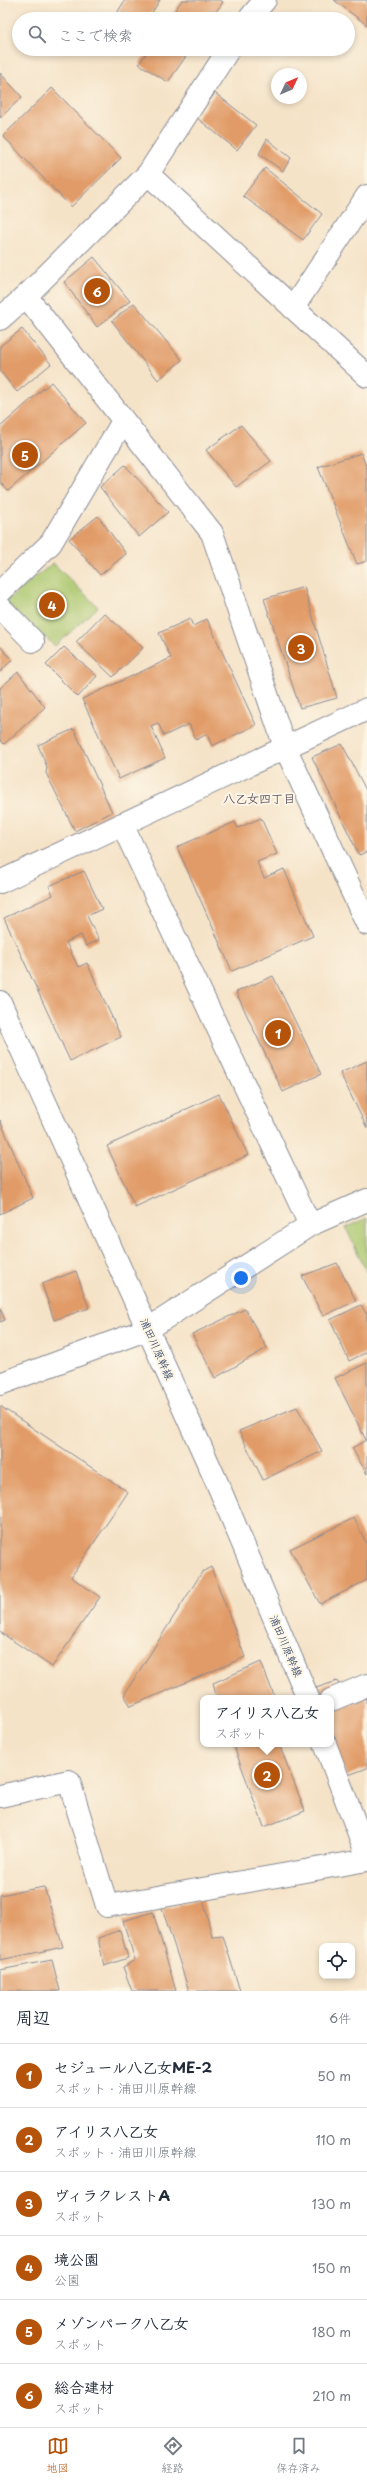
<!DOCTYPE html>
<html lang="ja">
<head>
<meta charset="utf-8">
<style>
	body { margin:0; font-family:"Playpen Sans","Klee One",sans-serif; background:#f2f2f3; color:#1f2937 }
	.controls { position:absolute; right:12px; bottom:12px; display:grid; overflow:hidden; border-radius:8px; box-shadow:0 2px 6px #0003 }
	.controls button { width:36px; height:36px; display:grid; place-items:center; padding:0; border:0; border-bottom:1px solid #e0e1e3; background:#fff; color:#1f2937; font:20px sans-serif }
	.compass { position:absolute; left:271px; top:68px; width:36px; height:36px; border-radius:50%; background:#fff; box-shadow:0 2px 6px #0003; rotate:46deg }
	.you { position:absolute; left:241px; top:1278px; width:14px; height:14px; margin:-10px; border:3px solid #fff; border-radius:50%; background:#1a73e8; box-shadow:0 0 0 6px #1a73e833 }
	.badge { display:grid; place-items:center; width:26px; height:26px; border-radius:50%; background:#b45309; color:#fff; font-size:13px; font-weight:700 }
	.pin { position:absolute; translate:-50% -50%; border:2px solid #fff; box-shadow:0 1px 4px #0006 }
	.popup { position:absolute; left:200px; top:1695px; width:134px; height:52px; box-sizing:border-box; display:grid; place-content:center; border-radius:8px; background:#fff; filter:drop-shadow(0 1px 3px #0005); font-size:13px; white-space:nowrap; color:#747a83 }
	.popup b { font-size:15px; color:#1f2937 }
	.popup::after { content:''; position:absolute; left:50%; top:100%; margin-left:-8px; border:8px solid transparent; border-top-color:#fff }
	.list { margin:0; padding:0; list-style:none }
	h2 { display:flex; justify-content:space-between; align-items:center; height:52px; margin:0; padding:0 16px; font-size:17px }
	h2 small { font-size:13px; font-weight:400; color:#747a83 }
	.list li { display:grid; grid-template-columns:26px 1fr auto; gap:12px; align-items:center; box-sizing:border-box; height:64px; padding:0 16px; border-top:1px solid #e0e1e3 }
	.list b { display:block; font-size:15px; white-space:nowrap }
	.list p { margin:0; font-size:13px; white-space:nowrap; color:#747a83 }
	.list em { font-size:13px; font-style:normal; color:#747a83 }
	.icon { flex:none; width:22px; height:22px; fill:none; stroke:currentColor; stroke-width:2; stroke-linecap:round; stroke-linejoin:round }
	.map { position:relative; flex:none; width:367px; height:1991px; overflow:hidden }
	.search { position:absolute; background:#fff; box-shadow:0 2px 6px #0003; left:12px; right:12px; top:12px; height:44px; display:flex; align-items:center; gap:10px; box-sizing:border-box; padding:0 14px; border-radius:22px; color:#747a83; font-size:15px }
	.sheet { height:436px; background:#fff }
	nav { display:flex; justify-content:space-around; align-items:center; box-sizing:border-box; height:56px; border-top:1px solid #e0e1e3; background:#fff; font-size:11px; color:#747a83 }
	nav a { display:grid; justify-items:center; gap:2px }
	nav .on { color:#b45309 }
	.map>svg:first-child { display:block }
	.green { fill:#abc76e; stroke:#637b66 }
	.building { fill:#e19b67 }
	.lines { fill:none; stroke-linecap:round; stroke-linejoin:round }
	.minor-casing { stroke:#888993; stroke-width:24 }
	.tertiary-casing { stroke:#888993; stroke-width:24 }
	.minor { stroke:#fff; stroke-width:22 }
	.tertiary { stroke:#fff; stroke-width:22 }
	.labels { text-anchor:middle; stroke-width:4; stroke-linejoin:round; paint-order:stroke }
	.street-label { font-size:11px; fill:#1b2f5e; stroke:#fcf5e5 }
	.neighbourhood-label { font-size:12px; font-weight:bold; fill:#605561; stroke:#fcf5e5 }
</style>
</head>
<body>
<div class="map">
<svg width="367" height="1991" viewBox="0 0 367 1991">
	<rect width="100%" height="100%" fill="#fcf5e5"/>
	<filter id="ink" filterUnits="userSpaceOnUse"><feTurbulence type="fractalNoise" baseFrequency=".025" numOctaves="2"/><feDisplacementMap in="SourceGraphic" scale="8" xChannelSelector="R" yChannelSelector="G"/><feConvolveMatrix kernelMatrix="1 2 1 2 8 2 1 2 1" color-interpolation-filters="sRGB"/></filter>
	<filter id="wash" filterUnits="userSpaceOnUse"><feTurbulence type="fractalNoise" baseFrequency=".012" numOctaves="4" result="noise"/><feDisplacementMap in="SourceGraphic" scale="16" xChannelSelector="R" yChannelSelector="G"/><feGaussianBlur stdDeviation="0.9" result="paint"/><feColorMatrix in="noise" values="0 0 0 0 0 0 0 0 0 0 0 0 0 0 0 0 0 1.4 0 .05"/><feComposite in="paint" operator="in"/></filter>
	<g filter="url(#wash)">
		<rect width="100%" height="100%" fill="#f5e3c8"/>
		<g class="green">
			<path d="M53,563l45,44 -43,39 -50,-44z"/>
			<path d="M367,1218v55l-21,-45z"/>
		</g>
		<g id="blocks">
			<g class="building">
				<path d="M125,0h35l-12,19h-32l-2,-1z"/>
				<path d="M182,0h38l3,2 -12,17h-42z"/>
				<path d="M334,0h33v25z"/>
				<path d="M149,49h42l-23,33 -29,-18z"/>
				<path d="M0,73l22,24 -22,21z"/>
				<path d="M52,88l69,70 -50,49 -68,-71z"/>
				<path d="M215,93l41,32 -19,25 -40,-32z"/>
				<path d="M267,139l24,19 -8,13 -24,-17z"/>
				<path d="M265,168l57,46 -19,26 -60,-44z"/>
				<path d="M94,257l36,44 -33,26 -33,-45z"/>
				<path d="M134,303l48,57 -24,20 -46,-59z"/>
				<path d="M22,329l29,35 -34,28 -17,-21v-25z"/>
				<path d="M51,382l35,41 -78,68 -8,-9v-55z"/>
				<path d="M241,425l30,36 -35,26 -30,-37z"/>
				<path d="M361,453l6,16v92l-10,3 -39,-97z"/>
				<path d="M125,465l43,47 -29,25 -39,-50z"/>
				<path d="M98,516l28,38 -26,21 -31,-36z"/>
				<path d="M304,587l33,111 -37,10 -36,-109z"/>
				<path d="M104,613l39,35 -30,29 -37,-35z"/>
				<path d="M190,619l3,7 14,-7 49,106 -44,21 -5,-12 -11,6 -7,-16 -25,12 -6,-13 -7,3 14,32 -46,21 -37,-80 89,-41 -12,-25z"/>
				<path d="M0,646l12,14 -12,12z"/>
				<path d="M64,647l33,29 -19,21 -32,-32z"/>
				<path d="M18,672l27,35 -41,37 -4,-4v-52z"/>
				<path d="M74,729l38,83 -37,19 -29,-58 1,-6 -9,-22z"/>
				<path d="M342,744l25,48v60l-8,3 -47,-98z"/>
				<path d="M261,818l16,36 -20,8 7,16 20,-9 29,67 -81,35 -55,-124 58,-25 3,6z"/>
				<path d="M84,871l18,38 -15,7 12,24 -13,6 -5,-11 -15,7 12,25 9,-4 34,74 -51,24 -66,-143 49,-23 -4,-9z"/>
				<path d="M273,976l48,98 -38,18 -47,-100z"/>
				<path d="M367,1061v67l-27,-55z"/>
				<path d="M219,1094l29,61 -113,52 -28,-61z"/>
				<path d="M0,1120l33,78 -33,16z"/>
				<path d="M337,1263l19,38 -33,15 -21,-40z"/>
				<path d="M76,1271l13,37 -35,12 -12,-36z"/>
				<path d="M361,1305l6,10v37l-18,9 -19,-41z"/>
				<path d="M0,1308l5,12 -5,2z"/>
				<path d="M245,1309l22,39 -52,30 -23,-44z"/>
				<path d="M367,1363v111l-15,-26 14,-8 -31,-62z"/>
				<path d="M0,1406l128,86 -57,85 29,20 -48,70 -52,-35z"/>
				<path d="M297,1407l25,44 -59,29 -24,-49z"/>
				<path d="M354,1518l13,27v35l-47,24 -30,-55z"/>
				<path d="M211,1567l34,90 -114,49 -7,-11 78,-123z"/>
				<path d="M261,1662l14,36h-66l7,-3 -3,-12z"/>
				<path d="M337,1681l14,23 16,-6v70l-21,8 -15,-43v-35h-12l-3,-10z"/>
				<path d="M233,1744h46l26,67 -41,16z"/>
				<path d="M44,1887l19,60 -63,13v-65z"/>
				<path d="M203,1899l9,38 11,-1 17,55h-51l-27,-83z"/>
				<path d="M153,1912l23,79h-44l-9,-24 12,-7 -12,-39z"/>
				<path d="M120,1930l8,28 -24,8 -6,-28z"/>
				<path d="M52,1960l8,31h-60v-21z"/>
			</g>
		</g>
	</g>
	<g filter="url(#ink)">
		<use href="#blocks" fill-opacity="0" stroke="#888993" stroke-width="1"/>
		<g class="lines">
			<g class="minor-casing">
				<g id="minor">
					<path d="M249,19l16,-19"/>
					<path d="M148,174l219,202"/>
					<path d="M26,296l186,237 73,214 82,177"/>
					<path d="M293,308l74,-112"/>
					<path d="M0,319l26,-23 122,-122 81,-125"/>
					<path d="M0,592l51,-49 72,-122"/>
					<path d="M0,607l33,34"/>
					<path d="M122,824l188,401"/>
					<path d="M0,882l367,-173"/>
					<path d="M148,1329l162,-104 57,-25"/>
					<path d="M331,1700l36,-15"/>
					<path d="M0,1796l69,-15 38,125 260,-46"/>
				</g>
			</g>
			<g class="tertiary-casing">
				<g id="tertiary">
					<path d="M0,1002l218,483 90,213"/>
					<path d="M0,1384l148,-55"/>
					<path d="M325,1744l42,111"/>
				</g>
			</g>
			<use href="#minor" class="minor"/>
			<use href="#tertiary" class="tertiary"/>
		</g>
	</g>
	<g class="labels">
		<g class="street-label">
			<text transform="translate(157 1349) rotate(66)" y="4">浦田川原幹線</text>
			<text transform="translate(286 1646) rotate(67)" y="4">浦田川原幹線</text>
		</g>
		<g class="neighbourhood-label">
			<text x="259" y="803">八乙女四丁目</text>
		</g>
	</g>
</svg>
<div class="controls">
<button><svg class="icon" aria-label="locate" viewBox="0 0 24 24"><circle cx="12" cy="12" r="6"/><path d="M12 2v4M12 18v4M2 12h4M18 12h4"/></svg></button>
</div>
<svg class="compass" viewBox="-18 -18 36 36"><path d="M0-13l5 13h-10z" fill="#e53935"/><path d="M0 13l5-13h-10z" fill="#747a83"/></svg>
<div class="you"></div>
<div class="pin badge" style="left:278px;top:1033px">1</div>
<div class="pin badge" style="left:267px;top:1775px">2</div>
<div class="popup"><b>アイリス八乙女</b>スポット</div>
<div class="pin badge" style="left:301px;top:648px">3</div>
<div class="pin badge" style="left:52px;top:605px">4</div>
<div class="pin badge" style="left:25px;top:455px">5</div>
<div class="pin badge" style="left:97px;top:291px">6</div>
<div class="search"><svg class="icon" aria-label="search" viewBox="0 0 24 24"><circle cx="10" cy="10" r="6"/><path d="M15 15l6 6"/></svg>ここで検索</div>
</div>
<section class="sheet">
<h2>周辺<small>6件</small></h2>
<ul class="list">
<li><span class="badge">1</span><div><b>セジュール八乙女ME-2</b><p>スポット · 浦田川原幹線</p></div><em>50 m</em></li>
<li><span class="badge">2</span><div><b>アイリス八乙女</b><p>スポット · 浦田川原幹線</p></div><em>110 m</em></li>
<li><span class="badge">3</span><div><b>ヴィラクレストA</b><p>スポット</p></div><em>130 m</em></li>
<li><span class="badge">4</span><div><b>境公園</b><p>公園</p></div><em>150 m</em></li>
<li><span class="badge">5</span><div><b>メゾンパーク八乙女</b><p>スポット</p></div><em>180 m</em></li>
<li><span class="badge">6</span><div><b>総合建材</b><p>スポット</p></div><em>210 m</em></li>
</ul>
</section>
<nav>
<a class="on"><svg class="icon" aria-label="map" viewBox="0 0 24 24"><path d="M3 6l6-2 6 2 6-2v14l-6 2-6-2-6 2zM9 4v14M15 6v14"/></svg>地図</a>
<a><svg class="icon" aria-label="directions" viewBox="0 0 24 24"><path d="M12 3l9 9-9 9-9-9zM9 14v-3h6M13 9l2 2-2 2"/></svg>経路</a>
<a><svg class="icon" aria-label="saved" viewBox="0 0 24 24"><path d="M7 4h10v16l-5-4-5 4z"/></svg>保存済み</a>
</nav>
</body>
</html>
